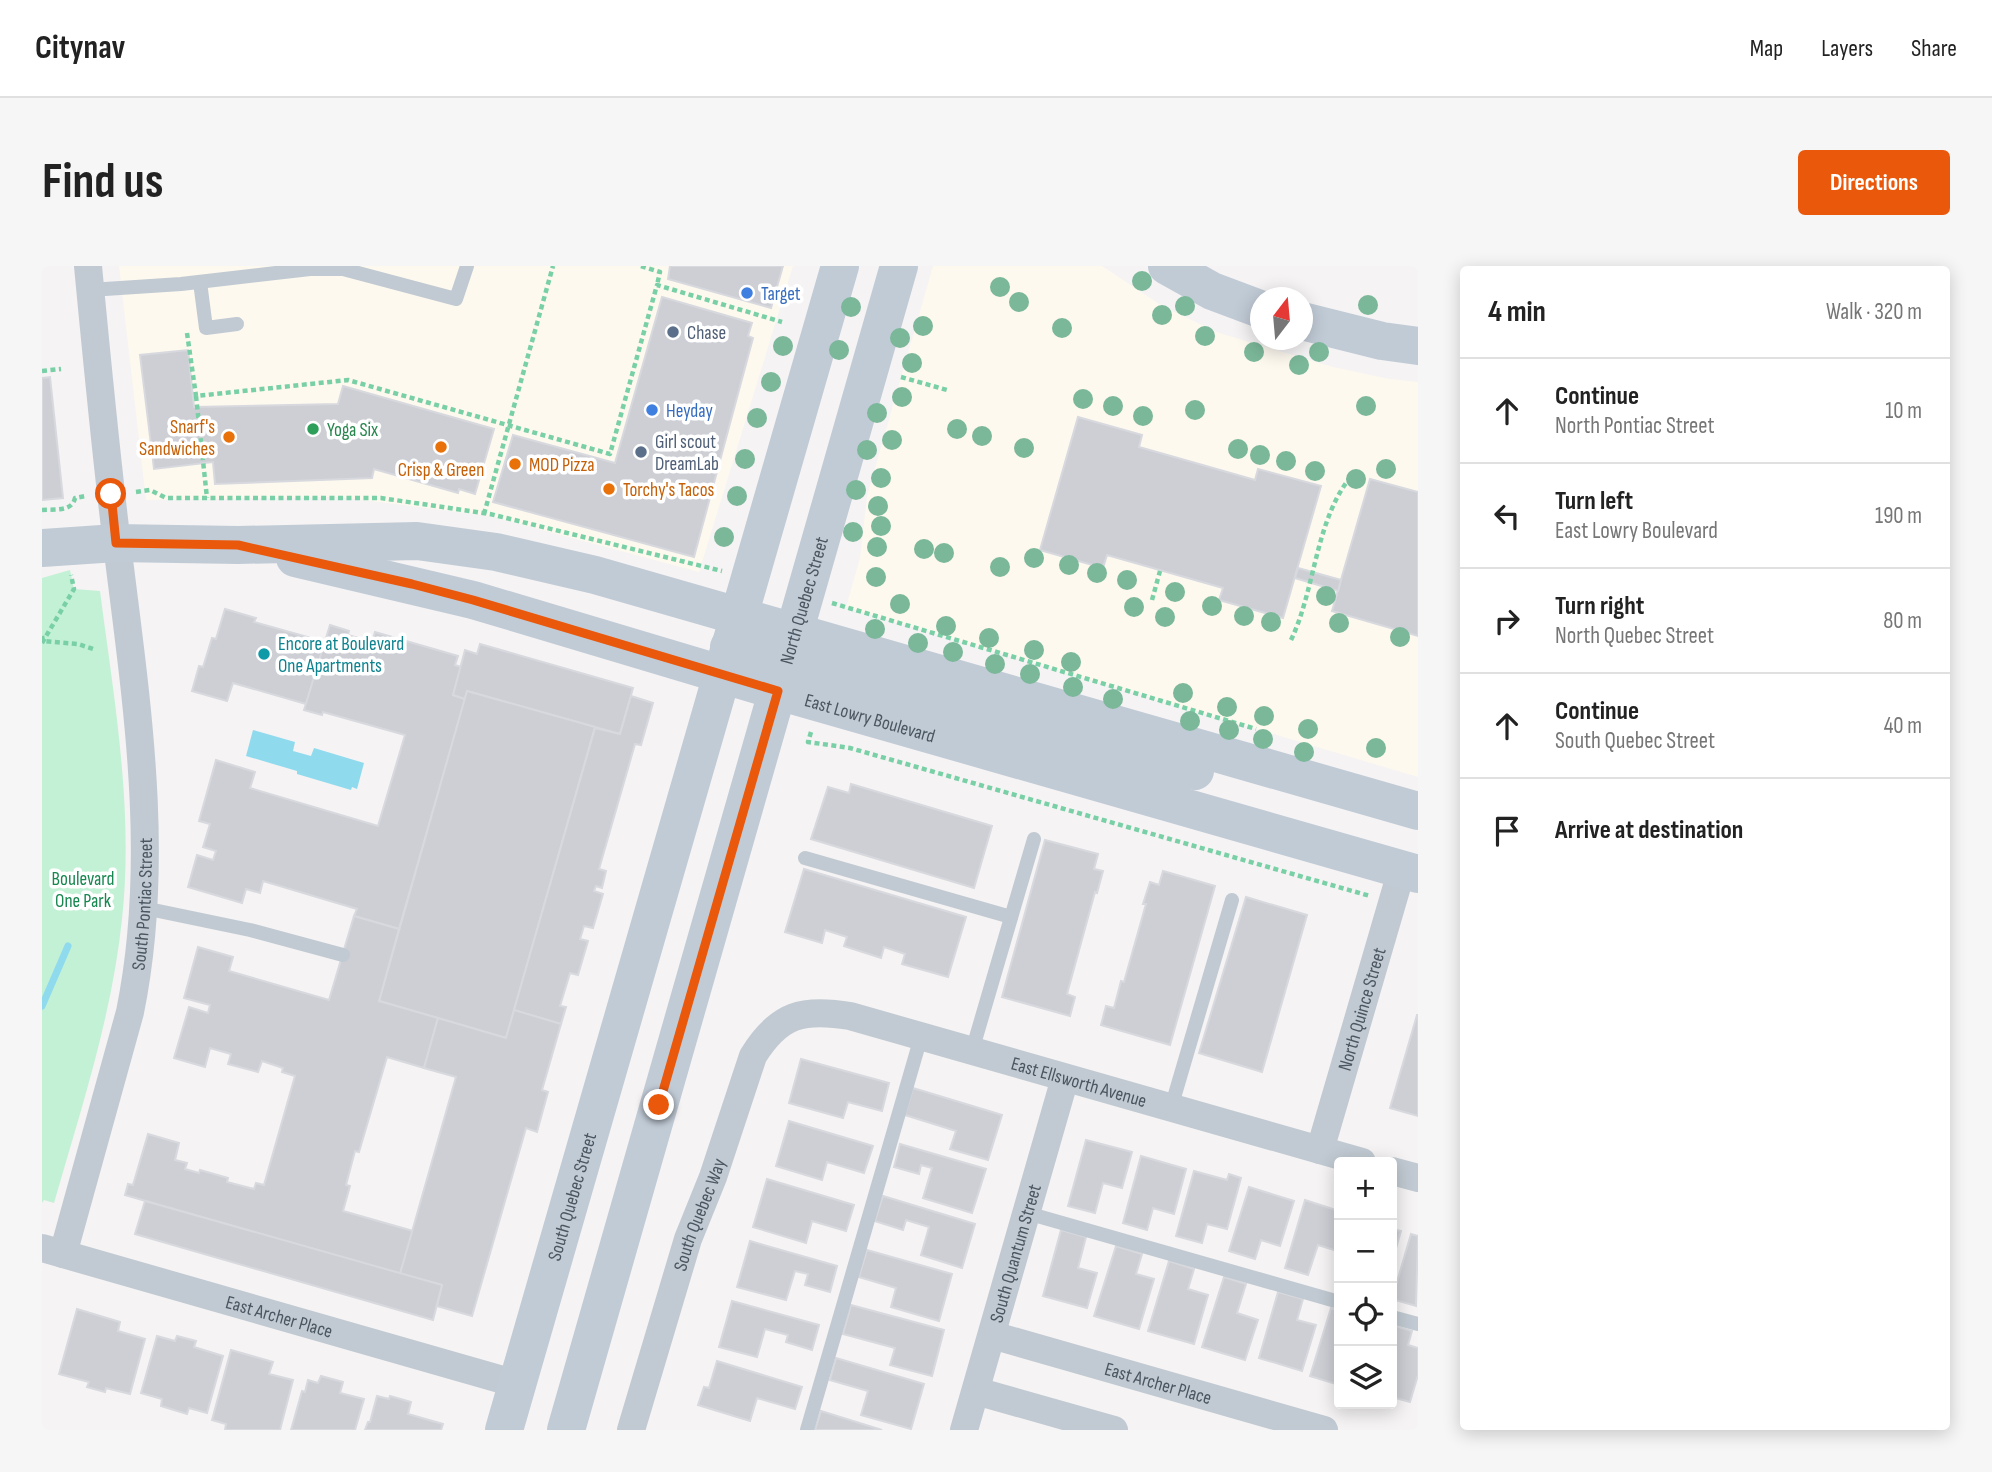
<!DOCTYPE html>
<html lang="en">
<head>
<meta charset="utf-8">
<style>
	body { margin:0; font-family:"Sofia Sans Condensed",sans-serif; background:#f6f6f6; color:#222 }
	.controls { position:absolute; right:21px; bottom:21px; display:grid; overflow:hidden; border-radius:7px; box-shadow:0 4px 18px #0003 }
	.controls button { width:63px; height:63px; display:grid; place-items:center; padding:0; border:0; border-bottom:2px solid #e0e0e0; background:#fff; color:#222; font:35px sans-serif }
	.compass { position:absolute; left:1208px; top:21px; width:63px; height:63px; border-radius:50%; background:#fff; box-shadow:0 4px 18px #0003; rotate:16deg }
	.stop { position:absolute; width:21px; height:21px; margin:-16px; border:5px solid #ea580c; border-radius:50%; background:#fff }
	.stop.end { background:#ea580c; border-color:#fff; box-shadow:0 2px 7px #0008 }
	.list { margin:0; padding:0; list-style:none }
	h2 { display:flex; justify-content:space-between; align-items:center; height:91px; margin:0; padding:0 28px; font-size:30px }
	h2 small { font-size:23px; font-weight:400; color:#767676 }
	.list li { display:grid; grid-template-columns:46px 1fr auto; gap:21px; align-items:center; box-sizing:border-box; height:105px; padding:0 28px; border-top:2px solid #e0e0e0 }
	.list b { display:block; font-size:26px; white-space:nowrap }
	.list p { margin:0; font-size:23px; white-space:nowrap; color:#767676 }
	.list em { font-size:23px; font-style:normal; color:#767676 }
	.icon { flex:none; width:38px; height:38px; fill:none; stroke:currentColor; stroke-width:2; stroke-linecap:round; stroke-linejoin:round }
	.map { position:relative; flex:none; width:1376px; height:1164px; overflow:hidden; border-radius:7px }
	header { display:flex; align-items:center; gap:42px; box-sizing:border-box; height:98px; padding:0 35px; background:#fff; border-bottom:2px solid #e0e0e0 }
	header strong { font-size:33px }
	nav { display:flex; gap:38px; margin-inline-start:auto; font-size:24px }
	.intro { display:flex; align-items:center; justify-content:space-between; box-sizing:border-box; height:168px; padding:0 42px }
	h1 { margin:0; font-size:49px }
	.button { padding:18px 32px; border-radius:7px; background:#ea580c; color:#fff; font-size:24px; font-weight:700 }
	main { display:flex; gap:42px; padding:0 42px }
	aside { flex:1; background:#fff; border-radius:7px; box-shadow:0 4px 18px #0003 }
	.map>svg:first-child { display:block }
	.commercial { fill:#fdf9ef }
	.green { fill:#c3f1d5 }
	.water { fill:#90daee }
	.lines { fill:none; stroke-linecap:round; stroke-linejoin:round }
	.stream { stroke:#90daee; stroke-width:7 }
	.building { fill:#cdcfd5; stroke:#d7d9de; stroke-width:2 }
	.path { stroke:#7ad0a6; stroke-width:4.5; stroke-dasharray:5 3.5; stroke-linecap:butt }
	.lane { stroke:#c1cad2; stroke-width:14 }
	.street { stroke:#c1cad2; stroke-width:28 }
	.secondary { stroke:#c1cbd6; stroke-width:38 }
	.tree { fill:#7bb799 }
	.route { stroke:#ea580c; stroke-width:9 }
	.shop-dot { fill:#3f7fe0; stroke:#fff; stroke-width:2.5 }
	.service-dot { fill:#5c6f8a; stroke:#fff; stroke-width:2.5 }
	.leisure-dot { fill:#2e9e5b; stroke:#fff; stroke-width:2.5 }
	.food-dot { fill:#e8710a; stroke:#fff; stroke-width:2.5 }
	.culture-dot { fill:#0f9aa8; stroke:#fff; stroke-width:2.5 }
	.labels { text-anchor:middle; stroke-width:7; stroke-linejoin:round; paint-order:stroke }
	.shop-label { font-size:19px; fill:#366cbe; stroke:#fff; text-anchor:start }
	.service-label { font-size:19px; fill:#4e5e75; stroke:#fff; text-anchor:start }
	.food-label { font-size:19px; fill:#c56008; stroke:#fff; text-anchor:start }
	.leisure-label { font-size:19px; fill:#27864d; stroke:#fff; text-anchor:start }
	.street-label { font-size:19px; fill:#4a5661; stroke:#fff }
	.culture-label { font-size:19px; fill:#0d838f; stroke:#fff; text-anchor:start }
	.park-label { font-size:19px; fill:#17864f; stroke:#fff }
</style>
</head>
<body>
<header>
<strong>Citynav</strong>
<nav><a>Map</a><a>Layers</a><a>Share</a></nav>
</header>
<div class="intro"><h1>Find us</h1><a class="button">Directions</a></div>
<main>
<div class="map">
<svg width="1376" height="1164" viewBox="0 0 1376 1164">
	<rect width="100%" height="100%" fill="#f5f3f3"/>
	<g class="commercial">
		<path d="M77,0h674l-94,306 -209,-56 -151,-19 -193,3z"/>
		<path d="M891,0h169l62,41 55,26 114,34 56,12 29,3v395l-572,-170 14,-49 7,-62z"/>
	</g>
	<path class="green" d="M28,304l4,19 26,2c14,108 34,219 22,328 -10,97 -41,190 -68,284l-10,-3 -2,3v-625z"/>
	<path class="water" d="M211,464l42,12 -2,9 18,5 3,-8 50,15 -7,26 -5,-2 -1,3 -54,-16v-3l-51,-15z"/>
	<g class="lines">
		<path class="stream" d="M0,740l26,-60"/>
	</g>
	<g class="building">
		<path d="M628,0h113l-12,42 -103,-29z"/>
		<path d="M620,31l90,26 -4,13 5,2 -59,219 -201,-55 20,-67 102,28z"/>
		<path d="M146,84l6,57 144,-3 5,-18 151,43 -19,65 -16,-5 -1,4 -84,-24 -2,9 -157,6 -2,-22 -59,7 -14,-114z"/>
		<path d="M8,111l13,121 -21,2v-122z"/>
		<path d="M1036,151l64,18 -3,12 53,15 63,18 3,-11 63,17 -38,132 -64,-18 4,-12 -116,-33 -4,13 -63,-18z"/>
		<path d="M1328,213l48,13v144l-86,-25z"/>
		<path d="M1256,302l43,12 -3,11 -43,-13z"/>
		<path d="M183,343l31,9 -2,4 71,20 -19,62 -73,-21 -6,18 -35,-10 7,-25 4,1 9,-29 4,1z"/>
		<path d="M288,359l19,6 -1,4 24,7 3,-10 83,24 -3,9 6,2 -8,28 12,4 -66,230 -45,-13 3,-7 -94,-28 -3,12 -14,-4 -4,14 -54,-16 9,-32 16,5 3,-9 -13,-4 7,-23 -11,-3 17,-61 39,12 -5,16 128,38 27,-91 -82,-23 -1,3 -18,-5z"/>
		<path d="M438,378l153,44 -13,46 -153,-43 -2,8 -12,-4 12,-45 12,4z"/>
		<path d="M425,425l128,36 -89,311 -127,-37z"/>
		<path d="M589,430l22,7 -12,42 -6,-1 -36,125 7,2 -4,17 -6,-2 -2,5 9,3 -10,34 -9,-2 -4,13 8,2 -10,34 -8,-2 -10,33 6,1 -5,17 -47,-14 81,-282 25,6z"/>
		<path d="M809,518l141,42 -18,62 -163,-49 17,-52 21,6z"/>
		<path d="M1003,574l53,14 -4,15 9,2 -6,22 -2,-1 -28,102 8,3 -5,19 -68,-19z"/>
		<path d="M762,603l162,48 -18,60 -46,-13 3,-10 -21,-7 -3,11 -37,-12 3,-9 -22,-7 -3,13 -37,-11z"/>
		<path d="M1121,605l52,15 -45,159 -69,-20 5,-19 8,2 7,-27 3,1 22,-78h-3l7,-22 9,3z"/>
		<path d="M1204,631l61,18 -45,157 -63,-19z"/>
		<path d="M312,650l45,13 -20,72 59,17 -14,50 -37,-11 -28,95 -4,-1 -9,34 4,1 -7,25 70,20 -13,43 -275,-79 3,-11 5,1 15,-51 31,9 -4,17 12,3 -2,6 14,4 1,-3 28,8 -1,4 27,7 2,-6 8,2 31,-109 -13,-4 1,-4 -21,-7 -4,11 -30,-8 3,-10 -21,-6 -5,19 -31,-9 15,-51 19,6 2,-8 -26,-7 14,-51 35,10 -4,14 100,29z"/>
		<path d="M472,744l47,14 -19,66 6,2 -11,40 -11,-4 -54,188 -35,-10 5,-21 -42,-11 56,-197 -32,-9 14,-50 68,20z"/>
		<path d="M1375,749h1v101l-28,-8z"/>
		<path d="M759,793l88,24 -7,28 -34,-9 -5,16 -54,-15z"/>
		<path d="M871,822l89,27 -14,45 -38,-11 6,-18 -51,-16z"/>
		<path d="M747,855l84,25 -9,27 -37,-11 -5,18 -46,-14z"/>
		<path d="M1044,874l46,12 -10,36 -19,-5 -8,30 -27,-7z"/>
		<path d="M858,878l86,25 -14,44 -49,-15 9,-30 -11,-3 -2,9 -25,-7z"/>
		<path d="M1099,890l45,13 -12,45 -21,-6 -6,22 -24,-7z"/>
		<path d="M1152,905l33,9 2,-6 12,4 -14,51 -20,-5 -5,19 -26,-7z"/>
		<path d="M725,913l87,26 -8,26 -34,-10 -6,22 -53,-16z"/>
		<path d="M1207,921l45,14 -14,45 -19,-6 -6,19 -26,-8z"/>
		<path d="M841,930l92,28 -13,44 -41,-13 8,-28 -23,-7 -3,10 -28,-9z"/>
		<path d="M1263,934l34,11v32l-2,8 -19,-6 -10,30 -23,-7z"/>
		<path d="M103,935l297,84 -9,35 -298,-86z"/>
		<path d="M1350,963l9,2 -9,31z"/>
		<path d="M1019,964l25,7 -8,31 19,5 -10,35 -44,-12z"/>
		<path d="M1369,968l7,2 -2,70 -24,-7z"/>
		<path d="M708,975l87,25 -7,26 -25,-7 3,-11 -13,-3 -9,29 -49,-13z"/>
		<path d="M1074,980l26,8 -6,20 18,5 -15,50 -45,-13z"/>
		<path d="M825,984l85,24 -13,47 -48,-14 5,-19 -37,-11z"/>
		<path d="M1127,995l25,8 -6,20 20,6 -14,49 -46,-13z"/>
		<path d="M1182,1011l22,7 -9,29 21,7 -13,40 -43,-13z"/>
		<path d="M1236,1026l25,7 -6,21 19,5 -14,46 -43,-13z"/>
		<path d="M690,1035l87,24 -7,25 -26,-8 2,-7 -23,-6 -8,28 -38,-10z"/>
		<path d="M809,1039l93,25 -12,46 -42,-11 5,-17 -52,-14z"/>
		<path d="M1289,1042l8,3v74l-29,-9z"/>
		<path d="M35,1043l43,13 -2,9 27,8 -15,55 -24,-6 -1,4 -18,-5 2,-5 -30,-8z"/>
		<path d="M1350,1059l20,6 -4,14 10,3v27l-8,27 -18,-5z"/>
		<path d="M115,1070l18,5 2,-5 19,5 -2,6 29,9 -16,57 -18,-5 -2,6 -26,-8 1,-7 -21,-6z"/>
		<path d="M189,1084l42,12 -4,12 24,6 -13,50h-55l1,-6 -14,-4z"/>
		<path d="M794,1092l88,26 -13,45 -50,-14 7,-24 -38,-11z"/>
		<path d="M675,1095l85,26 -7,22 -38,-11 -7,23 -52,-16 6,-18 5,1z"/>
		<path d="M279,1110l22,6 -3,11 24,6 -9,31h-64l11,-39 3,1 3,-12 10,3z"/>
		<path d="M335,1130l12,3 1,-3 21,6 -3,12 35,10 -2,6h-76l3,-8h2z"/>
		<path d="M779,1145l61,19h-67z"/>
	</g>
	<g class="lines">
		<g class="path">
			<path d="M599,0l19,6 -3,13"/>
			<path d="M145,67l9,63 152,-16 262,74 47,-169 125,37"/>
			<path d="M0,105l19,-2"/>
			<path d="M859,111l46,13"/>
			<path d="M154,130l11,102"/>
			<path d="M94,226l14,-2 16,8h215l109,16 232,57"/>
			<path d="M0,244c13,-1 30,2 33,-12l11,-2"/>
			<path d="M442,248l69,-248"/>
			<path d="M1110,334l8,-29"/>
			<path d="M790,337l424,126"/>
			<path d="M0,370l1,5 35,3 15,5"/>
			<path d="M1249,374c25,-52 24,-122 62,-166"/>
			<path d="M0,377l32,-54 -3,-14"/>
			<path d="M769,466l-3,10 42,6 520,148"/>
		</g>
		<g class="lane">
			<path d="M158,16l6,46 31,-4"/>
			<path d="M48,24l91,-6 129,-15h33l113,30 11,-33"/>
			<path d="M763,592l206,59"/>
			<path d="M102,642l106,22 93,25"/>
			<path d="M930,785l62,-212"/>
			<path d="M1129,842l61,-208"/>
			<path d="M985,947l312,89"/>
			<path d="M1350,1051l26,7"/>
			<path d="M765,1164l114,-393"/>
		</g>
		<g class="street">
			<path id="s1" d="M1278,884l82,-281"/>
			<path d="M1350,905l26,7"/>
			<path id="s2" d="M0,982l475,136"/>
			<path id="s3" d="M21,988l67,-242c31,-152 7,-307 -12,-460 -12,-95 -21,-191 -30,-286"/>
			<path id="s4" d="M950,1069l332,95"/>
			<path d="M934,1125l138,39"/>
			<path id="s5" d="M589,1164l57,-191 25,-62 40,-121c26,-42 50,-48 97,-40l512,146"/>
			<path id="s6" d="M922,1164l101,-352"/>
		</g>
		<g class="secondary">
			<path d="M1125,0l45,25 48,18"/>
			<path d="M1260,55l80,20 36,5"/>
			<path d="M0,282l74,-5 122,2 179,-4 79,11 99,23 823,236"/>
			<path id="s7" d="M253,292l178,42 305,91 640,183"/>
			<path d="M687,381l410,113 56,11"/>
			<path id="s8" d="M462,1164l336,-1164"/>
			<path id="s9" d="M524,1164l333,-1164"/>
		</g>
	</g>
	<g class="tree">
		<circle cx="1100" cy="15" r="10"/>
		<circle cx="958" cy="21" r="10"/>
		<circle cx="977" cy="36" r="10"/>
		<circle cx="1326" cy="39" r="10"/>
		<circle cx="1143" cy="40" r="10"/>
		<circle cx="809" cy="41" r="10"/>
		<circle cx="1120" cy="49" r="10"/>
		<circle cx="881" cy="60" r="10"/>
		<circle cx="1020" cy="62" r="10"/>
		<circle cx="1163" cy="70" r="10"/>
		<circle cx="858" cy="72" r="10"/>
		<circle cx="741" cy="80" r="10"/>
		<circle cx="797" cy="84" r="10"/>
		<circle cx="1212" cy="86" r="10"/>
		<circle cx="1277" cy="86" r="10"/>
		<circle cx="870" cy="97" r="10"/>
		<circle cx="1257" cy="99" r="10"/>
		<circle cx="729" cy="116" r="10"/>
		<circle cx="860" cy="131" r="10"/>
		<circle cx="1041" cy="133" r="10"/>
		<circle cx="1071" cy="140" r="10"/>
		<circle cx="1324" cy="140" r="10"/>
		<circle cx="1153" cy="144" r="10"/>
		<circle cx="835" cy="147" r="10"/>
		<circle cx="1101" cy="150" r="10"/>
		<circle cx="715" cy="152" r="10"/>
		<circle cx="915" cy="163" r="10"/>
		<circle cx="940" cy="170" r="10"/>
		<circle cx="850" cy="174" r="10"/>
		<circle cx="982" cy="182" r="10"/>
		<circle cx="1196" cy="183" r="10"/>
		<circle cx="825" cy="184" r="10"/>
		<circle cx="1218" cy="189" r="10"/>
		<circle cx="703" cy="193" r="10"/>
		<circle cx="1244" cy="195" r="10"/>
		<circle cx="1344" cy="203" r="10"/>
		<circle cx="1273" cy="205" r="10"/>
		<circle cx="839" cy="212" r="10"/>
		<circle cx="1314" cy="213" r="10"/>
		<circle cx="814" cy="224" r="10"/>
		<circle cx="695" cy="230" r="10"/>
		<circle cx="836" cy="240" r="10"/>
		<circle cx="839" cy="260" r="10"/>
		<circle cx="811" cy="266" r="10"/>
		<circle cx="682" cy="271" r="10"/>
		<circle cx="835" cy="281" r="10"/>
		<circle cx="882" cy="283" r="10"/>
		<circle cx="902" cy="287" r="10"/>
		<circle cx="992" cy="292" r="10"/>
		<circle cx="1027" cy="299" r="10"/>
		<circle cx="958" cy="301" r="10"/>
		<circle cx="1055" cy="307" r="10"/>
		<circle cx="834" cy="311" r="10"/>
		<circle cx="1085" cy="314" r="10"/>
		<circle cx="1133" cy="326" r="10"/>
		<circle cx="1284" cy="330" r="10"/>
		<circle cx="858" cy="338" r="10"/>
		<circle cx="1170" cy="340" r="10"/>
		<circle cx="1092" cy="341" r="10"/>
		<circle cx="1202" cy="350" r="10"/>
		<circle cx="1123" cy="351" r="10"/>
		<circle cx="1229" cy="356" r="10"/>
		<circle cx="1297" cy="357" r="10"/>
		<circle cx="904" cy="360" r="10"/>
		<circle cx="833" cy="363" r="10"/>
		<circle cx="1358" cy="371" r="10"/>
		<circle cx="947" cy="372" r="10"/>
		<circle cx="876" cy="377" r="10"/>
		<circle cx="992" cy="384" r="10"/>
		<circle cx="911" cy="386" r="10"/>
		<circle cx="1029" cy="396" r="10"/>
		<circle cx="953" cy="398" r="10"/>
		<circle cx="988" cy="408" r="10"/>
		<circle cx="1031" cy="421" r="10"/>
		<circle cx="1141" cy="427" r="10"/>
		<circle cx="1071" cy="433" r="10"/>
		<circle cx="1185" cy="441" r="10"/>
		<circle cx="1222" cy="450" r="10"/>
		<circle cx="1148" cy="455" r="10"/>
		<circle cx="1266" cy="463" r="10"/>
		<circle cx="1187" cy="464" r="10"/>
		<circle cx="1221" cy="473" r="10"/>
		<circle cx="1334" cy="482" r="10"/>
		<circle cx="1262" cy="486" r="10"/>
	</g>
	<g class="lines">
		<path class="route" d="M69,228l5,49 122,2 174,39 61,16 305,91 -119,414"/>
	</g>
	<g class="shop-dot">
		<circle cx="705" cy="27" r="7"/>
		<circle cx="610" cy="144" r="7"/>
	</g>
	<g class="service-dot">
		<circle cx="631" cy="66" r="7"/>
		<circle cx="599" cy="186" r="7"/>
	</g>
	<circle class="leisure-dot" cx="271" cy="163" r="7"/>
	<g class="food-dot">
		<circle cx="187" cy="171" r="7"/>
		<circle cx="399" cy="181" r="7"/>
		<circle cx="473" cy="198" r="7"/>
		<circle cx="567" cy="223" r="7"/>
	</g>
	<circle class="culture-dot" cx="222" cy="388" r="7"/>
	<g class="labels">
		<g class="shop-label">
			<text x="719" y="34">Target</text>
			<text x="624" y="151">Heyday</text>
		</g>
		<g class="service-label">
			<text x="645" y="73">Chase</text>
			<text x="613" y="182">Girl scout<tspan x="613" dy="22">DreamLab</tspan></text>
		</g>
		<g class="food-label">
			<text x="173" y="167" text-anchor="end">Snarf's<tspan x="173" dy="22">Sandwiches</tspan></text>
			<text x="487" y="205">MOD Pizza</text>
			<text x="399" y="210" text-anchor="middle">Crisp &amp; Green</text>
			<text x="581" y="230">Torchy's Tacos</text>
		</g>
		<g class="leisure-label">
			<text x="285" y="170">Yoga Six</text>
		</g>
		<g class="street-label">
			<text dy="7" stroke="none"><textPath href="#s9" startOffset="863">North Quebec Street</textPath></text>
			<text dy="7" stroke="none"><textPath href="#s7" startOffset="597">East Lowry Boulevard</textPath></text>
			<text dy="7" stroke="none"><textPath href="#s3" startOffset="360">South Pontiac Street</textPath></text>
			<text dy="7" stroke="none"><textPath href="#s1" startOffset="147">North Quince Street</textPath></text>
			<text dy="7" stroke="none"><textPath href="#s5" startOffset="746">East Ellsworth Avenue</textPath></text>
			<text dy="7" stroke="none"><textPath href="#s8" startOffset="243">South Quebec Street</textPath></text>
			<text dy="7" stroke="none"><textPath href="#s5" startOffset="226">South Quebec Way</textPath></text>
			<text dy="7" stroke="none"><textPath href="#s6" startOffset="184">South Quantum Street</textPath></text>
			<text dy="7" stroke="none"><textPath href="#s2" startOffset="247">East Archer Place</textPath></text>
			<text dy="7" stroke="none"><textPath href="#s4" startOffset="173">East Archer Place</textPath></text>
		</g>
		<g class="culture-label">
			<text x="236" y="384">Encore at Boulevard<tspan x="236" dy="22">One Apartments</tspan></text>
		</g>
		<g class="park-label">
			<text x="41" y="619">Boulevard<tspan x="41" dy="22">One Park</tspan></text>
		</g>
	</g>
</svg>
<div class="controls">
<button>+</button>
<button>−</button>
<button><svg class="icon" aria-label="locate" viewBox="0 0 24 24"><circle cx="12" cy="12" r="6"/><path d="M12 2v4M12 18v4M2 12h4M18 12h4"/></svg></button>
<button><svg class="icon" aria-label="layers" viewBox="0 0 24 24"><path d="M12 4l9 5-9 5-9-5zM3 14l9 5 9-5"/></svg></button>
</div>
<svg class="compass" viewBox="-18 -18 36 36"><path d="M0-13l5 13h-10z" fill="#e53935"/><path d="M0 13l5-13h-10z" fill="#767676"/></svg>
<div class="stop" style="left:69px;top:228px"></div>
<div class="stop end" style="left:617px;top:839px"></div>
</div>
<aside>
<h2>4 min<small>Walk · 320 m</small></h2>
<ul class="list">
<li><svg class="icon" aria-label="ahead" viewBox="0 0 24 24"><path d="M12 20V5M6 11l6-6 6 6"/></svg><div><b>Continue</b><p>North Pontiac Street</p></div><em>10 m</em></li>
<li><svg class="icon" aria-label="left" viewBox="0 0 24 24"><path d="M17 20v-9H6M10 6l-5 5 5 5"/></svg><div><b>Turn left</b><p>East Lowry Boulevard</p></div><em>190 m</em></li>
<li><svg class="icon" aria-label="right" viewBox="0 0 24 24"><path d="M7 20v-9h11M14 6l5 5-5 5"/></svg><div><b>Turn right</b><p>North Quebec Street</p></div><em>80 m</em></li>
<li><svg class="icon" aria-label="ahead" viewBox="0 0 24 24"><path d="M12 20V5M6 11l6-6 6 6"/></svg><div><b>Continue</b><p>South Quebec Street</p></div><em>40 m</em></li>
<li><svg class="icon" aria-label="arrive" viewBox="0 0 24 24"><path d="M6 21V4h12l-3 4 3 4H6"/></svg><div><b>Arrive at destination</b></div></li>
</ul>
</aside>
</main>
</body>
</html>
